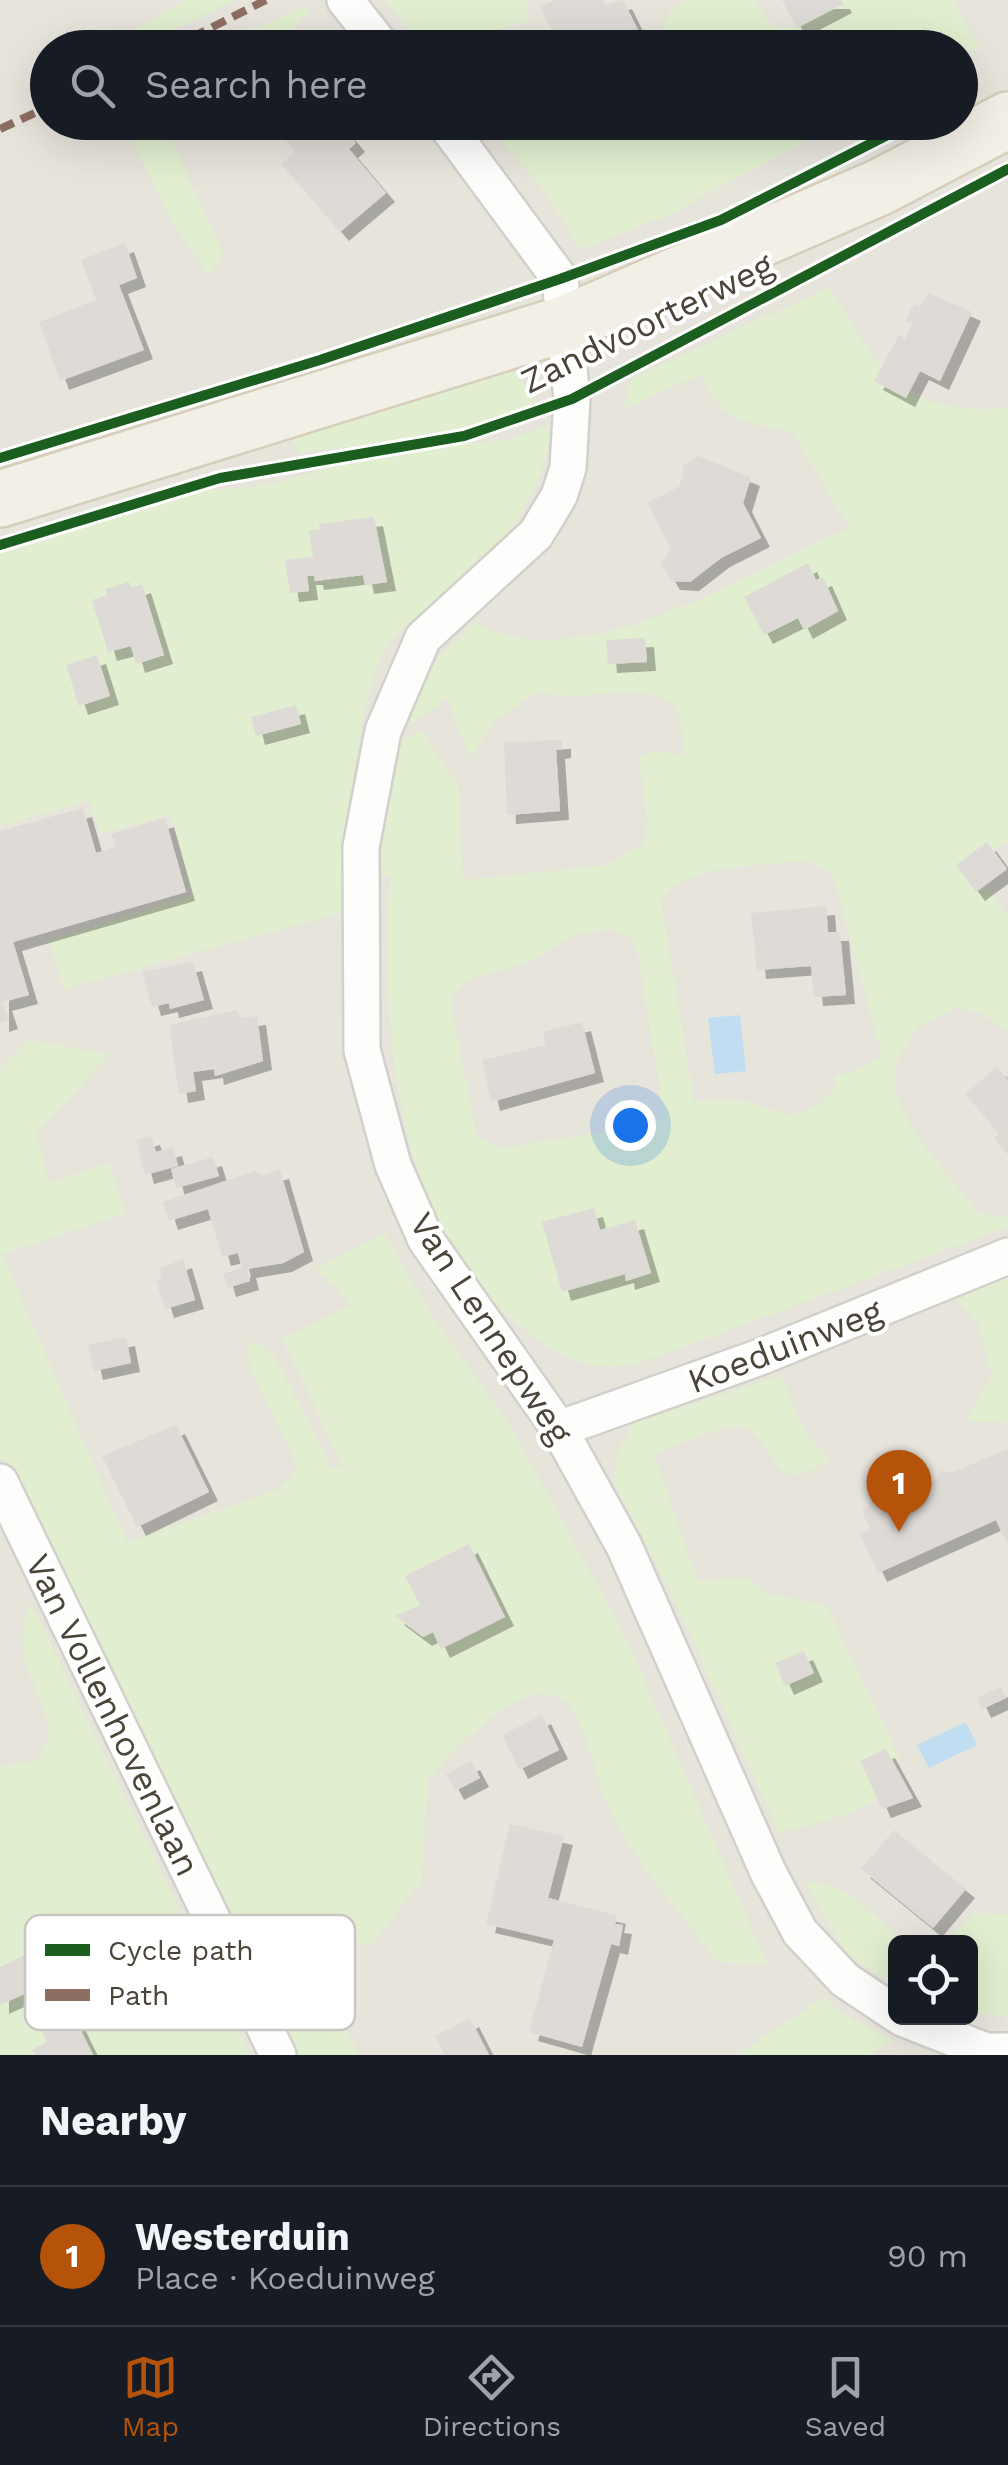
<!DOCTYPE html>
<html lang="en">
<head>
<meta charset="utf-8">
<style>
	body { margin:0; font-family:"Work Sans",sans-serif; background:#242831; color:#f1f3f6 }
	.controls { position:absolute; right:30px; bottom:30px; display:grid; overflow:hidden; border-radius:15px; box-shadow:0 10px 40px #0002 }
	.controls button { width:90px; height:90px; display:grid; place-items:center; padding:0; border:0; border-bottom:2px solid #363941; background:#171b24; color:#f1f3f6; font:50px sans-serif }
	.you { position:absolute; left:630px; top:1125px; width:35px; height:35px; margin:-25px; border:8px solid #fff; border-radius:50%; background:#1a73e8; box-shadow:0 0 0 15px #1a73e833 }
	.badge { display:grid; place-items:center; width:65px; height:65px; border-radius:50%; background:#b45309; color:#fff; font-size:32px; font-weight:700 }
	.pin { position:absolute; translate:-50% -82px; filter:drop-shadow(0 2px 5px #0008) }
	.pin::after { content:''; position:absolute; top:52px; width:35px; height:30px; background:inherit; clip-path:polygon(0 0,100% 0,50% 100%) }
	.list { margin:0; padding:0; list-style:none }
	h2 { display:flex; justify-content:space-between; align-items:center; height:130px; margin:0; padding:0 40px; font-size:42px }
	h2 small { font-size:32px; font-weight:400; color:#9ea1a6 }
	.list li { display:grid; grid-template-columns:65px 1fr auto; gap:30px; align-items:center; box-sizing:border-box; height:140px; padding:0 40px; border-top:2px solid #363941 }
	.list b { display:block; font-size:38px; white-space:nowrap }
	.list p { margin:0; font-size:32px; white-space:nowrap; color:#9ea1a6 }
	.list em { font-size:32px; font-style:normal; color:#9ea1a6 }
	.icon { flex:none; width:55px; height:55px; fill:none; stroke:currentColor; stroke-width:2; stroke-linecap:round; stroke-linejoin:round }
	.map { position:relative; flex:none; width:1008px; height:2055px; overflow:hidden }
	.search { position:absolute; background:#171b24; box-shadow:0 10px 40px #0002; left:30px; right:30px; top:30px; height:110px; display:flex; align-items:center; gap:25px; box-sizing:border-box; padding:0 35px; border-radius:55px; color:#9ea1a6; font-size:38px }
	.sheet { height:270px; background:#171b24 }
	nav { display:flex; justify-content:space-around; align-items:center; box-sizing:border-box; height:140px; border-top:2px solid #363941; background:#171b24; font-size:28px; color:#9ea1a6 }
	nav a { display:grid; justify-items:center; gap:5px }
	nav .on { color:#b45309 }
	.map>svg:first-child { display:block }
	.residential { fill:#e7e4dc; fill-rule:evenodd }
	.green { fill:#e1eecf; fill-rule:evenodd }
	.water { fill:#c0ddf1 }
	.building { fill:#dedbd6; filter:url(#shadow) }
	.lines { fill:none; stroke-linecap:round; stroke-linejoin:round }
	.minor-casing { stroke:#d2d0cb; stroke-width:40 }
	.primary-casing { stroke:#d6cebb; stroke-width:60 }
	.minor { stroke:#fdfdfc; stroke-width:35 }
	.primary { stroke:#f2efe6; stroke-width:55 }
	.quiet { stroke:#8d6e63; stroke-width:8; stroke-dasharray:15 8; stroke-linecap:butt }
	.cycleway-casing { stroke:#fff; stroke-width:16 }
	.cycleway { stroke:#1b5e20; stroke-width:10 }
	.labels { text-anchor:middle; stroke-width:8; stroke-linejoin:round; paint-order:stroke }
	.street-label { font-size:35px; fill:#4b4439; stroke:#fff }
	.key { fill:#fff; stroke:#c9c7c4; stroke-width:2.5 }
	.key-label { font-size:28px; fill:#4b4439 }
</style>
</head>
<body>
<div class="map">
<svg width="1008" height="2055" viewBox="0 0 1008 2055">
	<defs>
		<filter id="shadow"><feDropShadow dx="9" dy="9" stdDeviation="0" flood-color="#0004"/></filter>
	</defs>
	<rect width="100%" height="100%" fill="#f4f2ee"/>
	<path class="residential" d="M0,0h1008v2055h-1008zM48,48h912v74h-912zM896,1942h74v76h-74z"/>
	<g class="green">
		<path d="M185,0h50l-98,47h-31z"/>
		<path d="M384,0h143l3,21 -106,26z"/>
		<path d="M686,0h68l19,27c25,4 47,-5 59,-27h121l27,48 -19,10 -1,-10 -296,-1c-1,-26 -2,-32 22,-47z"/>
		<path d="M304,6l6,6 -39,35h-54z"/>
		<path d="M599,122l6,5 12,-5 224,1 -173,92 -87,35 -37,-59 -58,-68z"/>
		<path d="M123,123h66l-18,16 53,117 -15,18 -36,-50z"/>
		<path d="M829,287c51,82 71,130 179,121v433l-38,27 38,48v115l-28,-18 -25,-6 -38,21 -21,35 -1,31 21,41 62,78 30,5v9l-368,136c-47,12 -82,-6 -118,-35 -130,-106 -141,-298 -132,-453h-18l24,-133 26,-11 36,54 5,89 5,6 139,-15 37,-22c8,-28 -5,-58 -4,-87l14,-6 26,6 5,-9 -9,-43c-53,-26 -88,2 -139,-12l-41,28 -27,38 -21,-60 -40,28c5,-44 35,-76 67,-104 102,62 279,-54 374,-94l-55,-94c-52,-18 -67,-2 -92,-60l-78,35 7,-30zM803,861l26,10 6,11 45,167 -1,10 -25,13 -20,3 2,12 -19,19 -29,10 -41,-15h-53l-33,-200c27,-39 98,-34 142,-40zM609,929l23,10 6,14 26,163 -18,10 -146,22 -23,-10 -27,-139 17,-19 67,-20 38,-24z"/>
		<path d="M512,369l25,32c-74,37 -158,41 -239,52l-9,-18z"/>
		<path d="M551,424c-3,62 -42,113 -86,156 -23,22 -57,37 -76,64 -32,45 -44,209 -48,269l-277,76 -15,-48 143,-46 -21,-81 -71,20 -11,-33 -89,25v-272l194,-62 78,-8 100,-29 137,-16z"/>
		<path d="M29,1040l81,14 -73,79 12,50 60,-20 16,51 -123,40 125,288 132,-45 21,-9 15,-14v-12l-46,-98 -1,-21 11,-1 16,15 56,111 12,-3 -61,-126 68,-34 -15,-20 -21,-15 71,-36 46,80 79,111 117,215 140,324 -49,-2c-36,-48 -80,-96 -107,-149 -14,-29 -19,-64 -33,-93 -36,-73 -120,29 -150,58l-6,102 -49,63 -42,7 8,68 21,37h-71l-289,-597v-389z"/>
		<path d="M1008,1276v147l-42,-2 26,-45 -13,-51 -22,-26z"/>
		<path d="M781,1375l24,58 25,26c-59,45 -55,-23 -87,-32 -15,-5 -72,21 -89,28l44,126 48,-4 22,17 59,12 71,149c-7,59 -71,64 -119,78l-106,-236 -59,-114 4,-33 16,-27z"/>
		<path d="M30,1602l19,38 201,415h-250v-288l39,-7c33,-56 -39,-80 -9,-158z"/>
		<path d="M804,1882c56,2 60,36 107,60h-15l-1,44 -47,-30z"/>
		<path d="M975,1913l33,1v103l-37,-5 -1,-70h-27z"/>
		<path d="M824,1997l18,16 51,27 -23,15h-133z"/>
	</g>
	<g class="water">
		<path d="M740,1015l6,56 -31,3 -7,-56z"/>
		<path d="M966,1722l11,23 -48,23 -12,-23z"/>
	</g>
	<g class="building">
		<path d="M554,0h49l3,5 17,-5 24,48h-86l-21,-41z"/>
		<path d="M782,0h59l2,4 -46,24z"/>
		<path d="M271,122h68l17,21 -7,6 37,44 -46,39 -59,-68 14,-12z"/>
		<path d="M125,243l12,35 -18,7 25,65 -84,31 -21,-59 57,-22 -15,-40z"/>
		<path d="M929,293l43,19 -32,69 -20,-10 -14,27 -32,-17 25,-46 6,4 7,-15 -7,-3 9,-17 6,3z"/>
		<path d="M698,456l53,21 -8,26 18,35 -40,20 -31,24 -19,-1 -10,-17 10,-16 -24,-45 33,-17 4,-21z"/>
		<path d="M374,517l13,65 -22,3 -2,-10 -48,6 -1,-5h-7l2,15 -19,2 -5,-33 28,-3 -4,-26 11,-2 -1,-5z"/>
		<path d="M808,563l8,17 7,-3 15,34 -34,19 -6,-12 -34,17 -20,-38z"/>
		<path d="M129,582l2,6 11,-4 22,71 -28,9 -5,-18 -23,6 -16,-52 15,-5 -1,-6z"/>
		<path d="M645,638l2,24 -39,2 -2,-24z"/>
		<path d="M97,655l13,41 -31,10 -13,-41z"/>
		<path d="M296,705l5,19 -45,12 -5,-19z"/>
		<path d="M562,740v9l-6,1 4,61 -53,4 -3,-73z"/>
		<path d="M83,808l13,45 20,-6 -5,-13 54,-16 21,74 -173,50 16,53 -26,7 6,18 -9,3v-192z"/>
		<path d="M987,842l20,27 -31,23 -20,-27z"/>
		<path d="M826,906l2,26h12l6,63 -32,2 -3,-31 -54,4 -6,-57z"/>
		<path d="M193,962l11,38 -34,9 -1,-6 -17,4 -10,-35z"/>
		<path d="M237,1010l5,8 15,-2 6,45 -48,15 -1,-7 -21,3 3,19 -17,3 -10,-69z"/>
		<path d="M582,1022l13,51 -104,29 -9,-42 64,-15 -3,-13z"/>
		<path d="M997,1067l11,13v75l-14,-17 5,-4 -34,-40z"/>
		<path d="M151,1136l5,16 17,-5 5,19 -33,9 -9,-35z"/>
		<path d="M213,1157l6,19 -43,12 -5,-19z"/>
		<path d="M280,1170l24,82 -21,11 -36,6 3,12 -23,7 -4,-14 19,-6 -4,-15 -16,4 -14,-48 -39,12 -6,-19 92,-31 7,4z"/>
		<path d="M594,1208l6,22 35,-10 16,53 -25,8 -1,-7 -63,18 -20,-70z"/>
		<path d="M183,1259l12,41 -30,9 -9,-29 6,-2 -3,-9z"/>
		<path d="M126,1337l5,26 -37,8 -6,-26z"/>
		<path d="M176,1425l33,67 -72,35 -35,-71z"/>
		<path d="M1008,1449v97l-12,-26 -118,53 -18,-39 10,-4 -8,-20 8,-4 1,-13 16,-4 7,7 7,-3 2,-11 13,-5 11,6 11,-5 3,-7 12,1z"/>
		<path d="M469,1544l36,73 -64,32 -8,-17 -10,5 -28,-21 25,-11 -15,-29z"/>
		<path d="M804,1651l10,22 -29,13 -10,-23z"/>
		<path d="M1001,1687l5,11 -24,11 -5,-11z"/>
		<path d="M542,1715l17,35 -40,20 -17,-35z"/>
		<path d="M886,1749l27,49 -31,11 -22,-48z"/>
		<path d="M471,1761l9,17 -25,13 -9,-17z"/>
		<path d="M510,1824l54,12 -16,62 69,17 -2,9 8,1 -4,21 -8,-2 -29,103 -53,-15 25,-92 -68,-16z"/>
		<path d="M894,1830l72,59 -33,39 -72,-59z"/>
		<path d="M56,1940l24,46 -17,8 30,61h-58l-3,-5 15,-8 -23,-48 -24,11v-38z"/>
		<path d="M470,2018l19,37h-44l-10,-19z"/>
	</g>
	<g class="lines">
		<g class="minor-casing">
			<g id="minor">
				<path d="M345,0l38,48"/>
				<path d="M444,122l116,157 12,120 -4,69 -9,28 -23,38 -113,104 -40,93 -22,116 1,203 31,115 33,75 133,189 65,117 144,326 32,60 45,48 51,34"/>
				<path d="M559,1429l201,-72 248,-101"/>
				<path d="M0,1482l278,573"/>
				<path d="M902,2018l84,33h22"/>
			</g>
		</g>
		<g class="primary-casing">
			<path id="primary" d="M0,499l567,-176 313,-136 128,-67"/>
		</g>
		<use href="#minor" class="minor"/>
		<use href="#primary" class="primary"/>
		<g class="quiet">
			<path d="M171,48l95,-48"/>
			<path d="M0,129l48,-22"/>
		</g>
		<g class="cycleway-casing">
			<g id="cycleway">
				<path d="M0,458l320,-98 240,-81 161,-59 192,-98"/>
				<path d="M0,545l220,-67 244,-42 108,-37 436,-230"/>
			</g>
		</g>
		<use href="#cycleway" class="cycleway"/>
	</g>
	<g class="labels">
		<g class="street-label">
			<text transform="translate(647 323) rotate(-26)" y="12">Zandvoorterweg</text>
			<text transform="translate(491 1328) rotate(57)" y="12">Van Lennepweg</text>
			<text transform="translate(785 1346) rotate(-21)" y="12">Koeduinweg</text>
			<text transform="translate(113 1715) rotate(64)" y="12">Van Vollenhovenlaan</text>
		</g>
	</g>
	<rect x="25" y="1915" width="330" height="115" rx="15" class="key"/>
	<rect x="45" y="1944" width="45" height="12" fill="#1b5e20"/>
	<rect x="45" y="1989" width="45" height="12" fill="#8d6e63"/>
	<g class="key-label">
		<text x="108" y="1960">Cycle path</text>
		<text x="108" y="2005">Path</text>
	</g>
</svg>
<div class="controls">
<button><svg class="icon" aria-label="locate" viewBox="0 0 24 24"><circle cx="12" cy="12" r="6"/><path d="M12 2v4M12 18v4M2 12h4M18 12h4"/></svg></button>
</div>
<div class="you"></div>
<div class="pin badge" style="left:899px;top:1532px">1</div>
<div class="search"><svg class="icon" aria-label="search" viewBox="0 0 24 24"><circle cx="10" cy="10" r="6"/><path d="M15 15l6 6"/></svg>Search here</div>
</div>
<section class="sheet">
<h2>Nearby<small></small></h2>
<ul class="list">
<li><span class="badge">1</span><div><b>Westerduin</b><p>Place · Koeduinweg</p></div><em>90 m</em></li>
</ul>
</section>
<nav>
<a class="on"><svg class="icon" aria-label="map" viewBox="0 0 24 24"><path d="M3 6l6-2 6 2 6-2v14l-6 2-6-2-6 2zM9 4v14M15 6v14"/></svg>Map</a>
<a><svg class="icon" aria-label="directions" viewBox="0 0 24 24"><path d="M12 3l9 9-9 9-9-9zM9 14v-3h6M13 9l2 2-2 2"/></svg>Directions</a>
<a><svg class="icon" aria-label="saved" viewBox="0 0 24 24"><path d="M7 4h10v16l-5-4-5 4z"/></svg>Saved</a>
</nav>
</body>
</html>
